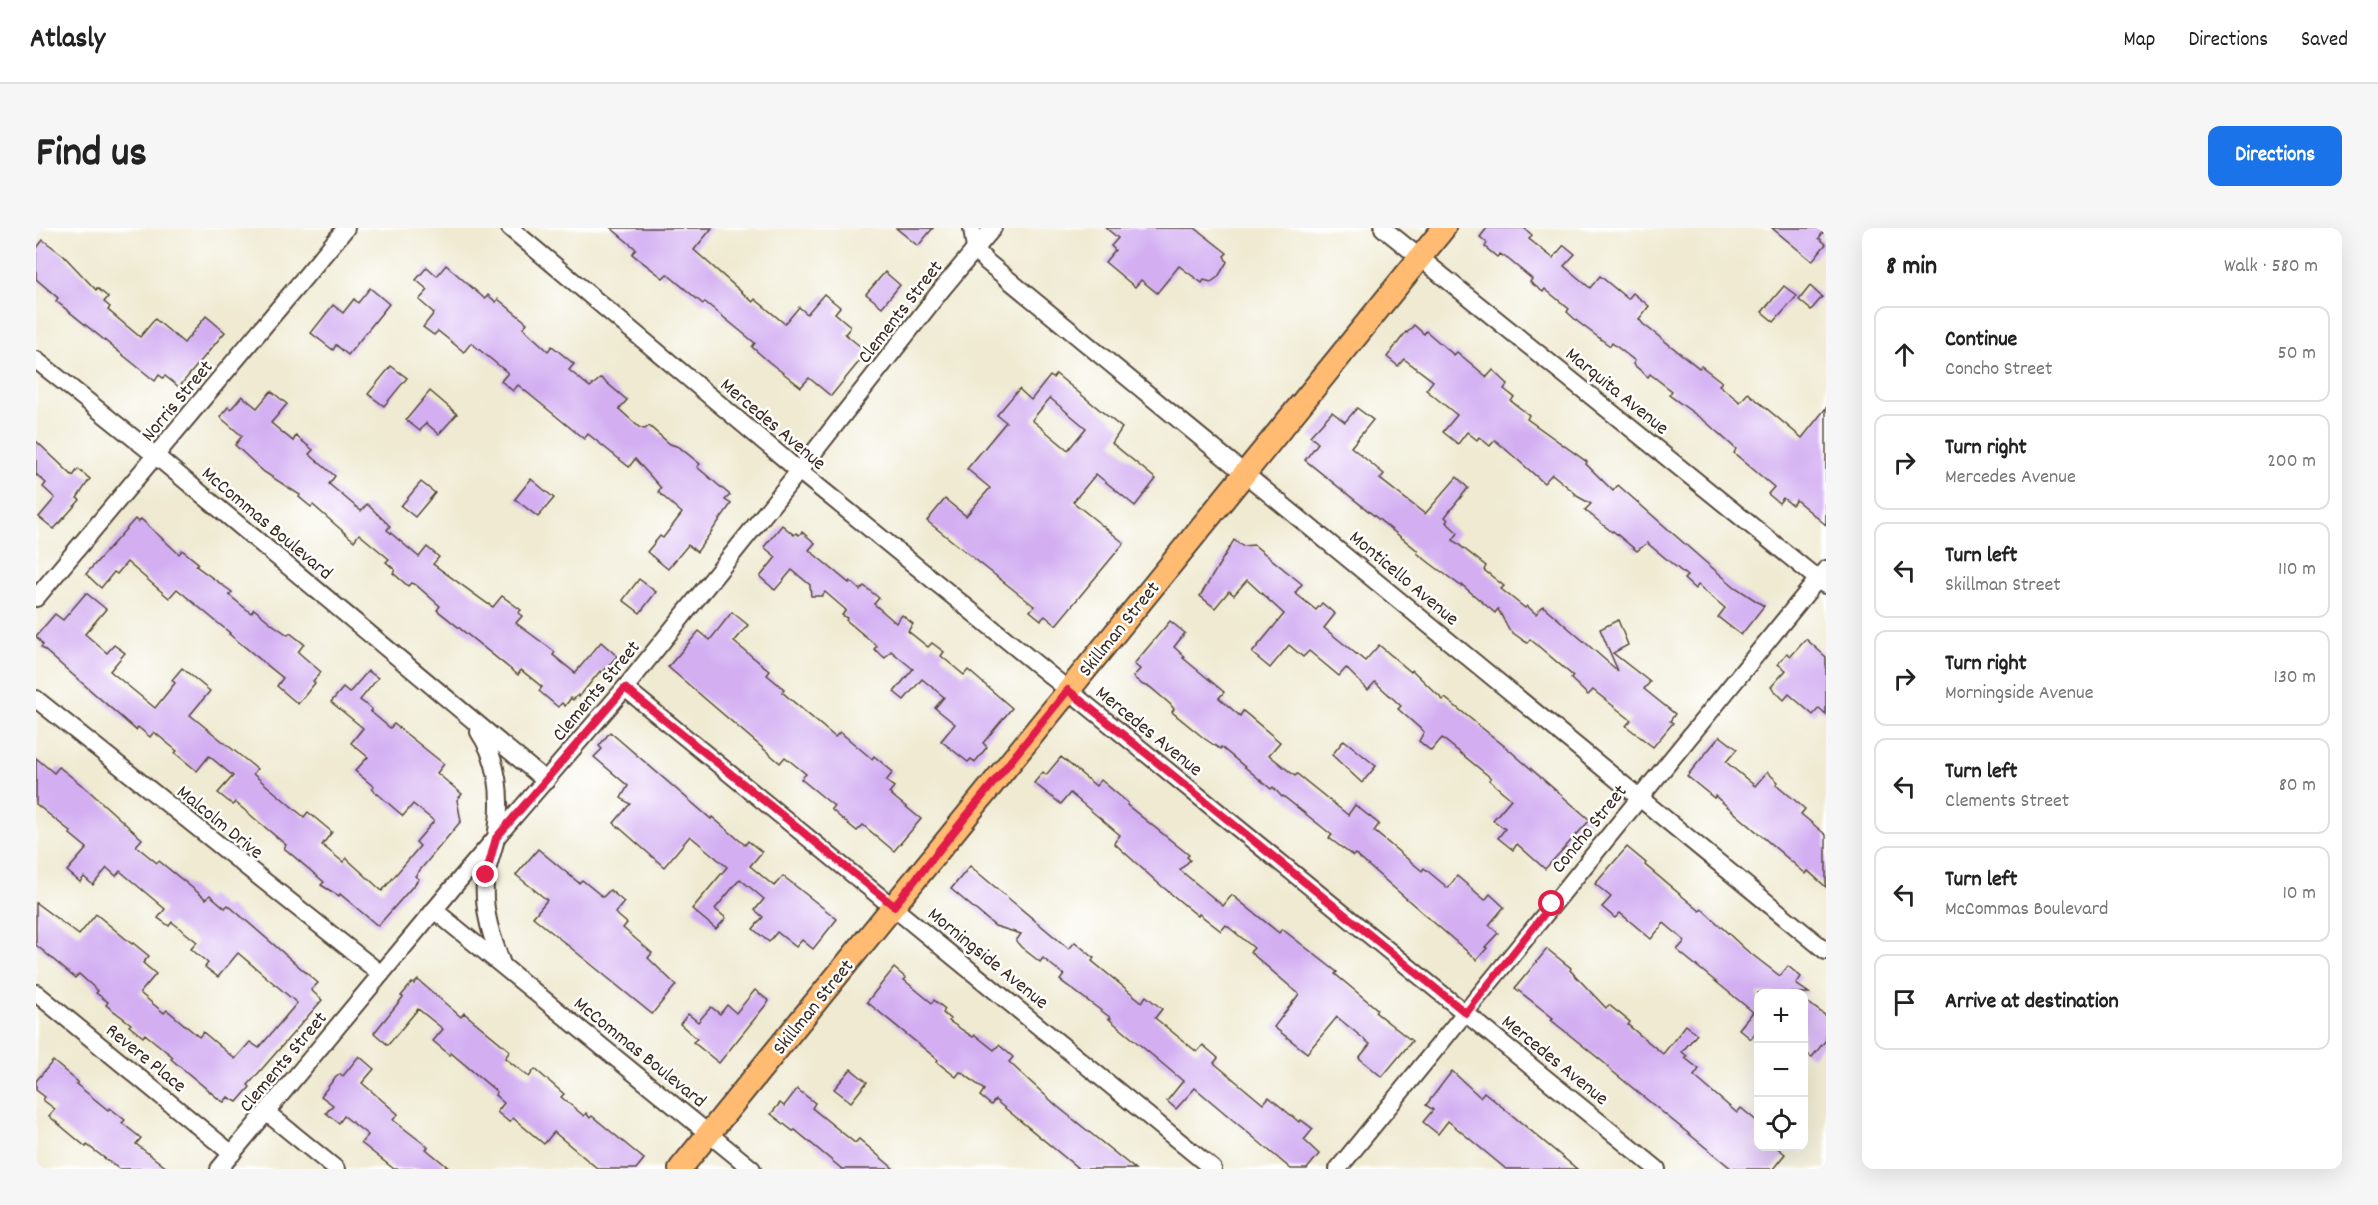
<!DOCTYPE html>
<html lang="en">
<head>
<meta charset="utf-8">
<style>
	body { margin:0; font-family:Dekko,sans-serif; background:#f6f6f6; color:#222 }
	.controls { position:absolute; right:18px; bottom:18px; display:grid; overflow:hidden; border-radius:12px; box-shadow:0 6px 24px #0002 }
	.controls button { width:54px; height:54px; display:grid; place-items:center; padding:0; border:0; border-bottom:2px solid #e0e0e0; background:#fff; color:#222; font:30px sans-serif }
	.stop { position:absolute; width:18px; height:18px; margin:-14px; border:4px solid #e11d48; border-radius:50%; background:#fff }
	.stop.end { background:#e11d48; border-color:#fff; box-shadow:0 2px 6px #0008 }
	.list { margin:0; padding:0; list-style:none }
	h2 { display:flex; justify-content:space-between; align-items:center; height:78px; margin:0; padding:0 24px; font-size:26px }
	h2 small { font-size:20px; font-weight:400; color:#767676 }
	.list li { display:grid; grid-template-columns:39px 1fr auto; gap:18px; align-items:center; box-sizing:border-box; height:96px; margin:0 12px 12px; padding:0 12px; border:2px solid #e0e0e0; border-radius:12px }
	.list b { display:block; font-size:22px; white-space:nowrap }
	.list p { margin:0; font-size:20px; white-space:nowrap; color:#767676 }
	.list em { font-size:20px; font-style:normal; color:#767676 }
	.icon { flex:none; width:33px; height:33px; fill:none; stroke:currentColor; stroke-width:2; stroke-linecap:round; stroke-linejoin:round }
	.map { position:relative; flex:none; width:1790px; height:941px; overflow:hidden; border-radius:12px }
	header { display:flex; align-items:center; gap:36px; box-sizing:border-box; height:84px; padding:0 30px; background:#fff; border-bottom:2px solid #e0e0e0 }
	header strong { font-size:28px }
	nav { display:flex; gap:33px; margin-inline-start:auto; font-size:21px }
	.intro { display:flex; align-items:center; justify-content:space-between; box-sizing:border-box; height:144px; padding:0 36px }
	h1 { margin:0; font-size:42px }
	.button { padding:15px 27px; border-radius:12px; background:#1a73e8; color:#fff; font-size:21px; font-weight:700 }
	main { display:flex; gap:36px; padding:0 36px }
	aside { flex:1; background:#fff; border-radius:12px; box-shadow:0 6px 24px #0002 }
	.map>svg:first-child { display:block }
	.building { fill:#d3aff2; fill-rule:evenodd }
	.lines { fill:none; stroke-linecap:round; stroke-linejoin:round }
	.minor-casing { stroke:#564739; stroke-width:20 }
	.major-casing { stroke:#564739; stroke-width:26 }
	.minor { stroke:#fff; stroke-width:16 }
	.major { stroke:#ffbb71; stroke-width:22 }
	.route { stroke:#e11d48; stroke-width:8 }
	.labels { text-anchor:middle; stroke-width:5; stroke-linejoin:round; paint-order:stroke }
	.street-label { font-size:20px; fill:#3b2a1e; stroke:#fff }
</style>
</head>
<body>
<header>
<strong>Atlasly</strong>
<nav><a>Map</a><a>Directions</a><a>Saved</a></nav>
</header>
<div class="intro"><h1>Find us</h1><a class="button">Directions</a></div>
<main>
<div class="map">
<svg width="1790" height="941" viewBox="0 0 1790 941">
	<rect width="100%" height="100%" fill="#fff"/>
	<filter id="ink" filterUnits="userSpaceOnUse"><feTurbulence type="fractalNoise" baseFrequency=".0167" numOctaves="2"/><feDisplacementMap in="SourceGraphic" scale="12" xChannelSelector="R" yChannelSelector="G"/><feConvolveMatrix kernelMatrix="1 2 1 2 8 2 1 2 1" color-interpolation-filters="sRGB"/></filter>
	<filter id="wash" filterUnits="userSpaceOnUse"><feTurbulence type="fractalNoise" baseFrequency=".008" numOctaves="4" result="noise"/><feDisplacementMap in="SourceGraphic" scale="24" xChannelSelector="R" yChannelSelector="G"/><feGaussianBlur stdDeviation="1.35" result="paint"/><feColorMatrix in="noise" values="0 0 0 0 0 0 0 0 0 0 0 0 0 0 0 0 0 1.4 0 .05"/><feComposite in="paint" operator="in"/></filter>
	<g filter="url(#wash)">
		<rect width="100%" height="100%" fill="#efead1"/>
		<g id="blocks">
			<g class="building">
				<path d="M575,0h101l-18,22 59,52 2,-3 30,25 14,-17 8,7 17,-20 16,13 -5,6 14,12 1,3 -5,6 22,18 -36,44 -22,-18 -8,9 -32,-25 -17,-15 3,-4 -50,-41 -2,2 -36,-30 -4,4 -31,-24 4,-5z"/>
				<path d="M860,0h37l-15,18z"/>
				<path d="M1070,0h89l32,25 -3,3 3,6 -9,15 -7,5 -7,-2 -2,3 -23,-17 -22,27 -16,-13 -6,7 -30,-25 10,-12 -4,-4 7,-8z"/>
				<path d="M1451,0h37l8,7 -3,4 24,19 11,-13 11,9 -11,12 26,22 10,-12 28,23 5,-6 16,13 -10,13 4,5 56,44 2,-2 21,16 -3,3 21,17 8,-9 54,45 24,-30v117l-30,-25 -4,5 -9,-7 -4,5 -11,-9 6,-7 -40,-34 2,-4 -30,-27 -37,-27 3,-4 -22,-17 -2,3 -15,-13 2,-3 -23,-18 -2,3 -32,-24 -11,-10 2,-3 -24,-20 -2,3 -13,-10 2,-3 -24,-20 -8,-5 -3,3 -12,-10 2,-4 -7,-6z"/>
				<path d="M1736,0h54l-7,10 7,6 -14,17z"/>
				<path d="M7,12l20,15 33,35 1,-2 11,9 -4,5 6,5 -2,3 32,27 15,-18 29,24 22,-27 19,16 -46,55 -14,-11 -2,2 -4,-3 -4,6 -99,-80 2,-3 -22,-19v-30z"/>
				<path d="M410,37l39,34 3,-4 8,7 2,-3 29,24 -4,5 25,23 4,-5 22,18 -5,6 21,17 11,-9 26,22 -8,9 21,19 5,1 4,-3 21,18 9,3 21,17 -3,3 33,28 -5,5 6,4 -34,48 -9,-7 -20,24 -21,-17 13,-16 3,2 19,-25 -24,-21 3,-4 -26,-29 -6,8 -41,-33 -4,5 -66,-54 -5,6 -12,-10 7,-8 -37,-30 -7,9 -26,-21 -4,4 -11,-8 11,-14 -15,-13 9,-10 -12,-10 11,-13 10,9z"/>
				<path d="M849,44l15,13 -18,22 -16,-13z"/>
				<path d="M1748,58l13,10 -23,26 -12,-10z"/>
				<path d="M1774,58l12,11 -11,13 -12,-10z"/>
				<path d="M334,60l19,16 -41,51 -12,-10 -3,5 -22,-17 22,-28 10,8 11,-14 4,4z"/>
				<path d="M1378,97l10,9 2,-3 28,24 3,-3 30,25 6,-7 15,14 -4,5 10,8 -3,4 18,14 -2,4 60,43 -1,2 27,27 5,-6 85,75 32,27 29,19 -23,29 -23,-18 7,-9 -27,-23 -3,4 -11,-10 3,-3 -40,-33 -10,8 -24,-20 -1,1 -27,-22 6,-6 -16,-9 1,-1 -24,-20 -8,9 -49,-43 -5,6 -11,-9 -2,3 -10,-8 -9,12 -15,-12 14,-17 -31,-25 7,-9 -29,-22 -6,7 -11,-9 19,-25 1,1z"/>
				<path d="M355,138l16,12 -23,28 -16,-12z"/>
				<path d="M1020,146l66,54 -10,15 44,36 -21,27 -39,-32 -23,28 51,41 -68,82 -11,-9 -4,4 -11,-9 4,-5 -107,-85 18,-22 21,17 24,-28 -23,-19 39,-47 -9,-7 22,-26 12,11 19,-24 3,2zM1014,170l36,30 -18,22 -36,-30z"/>
				<path d="M235,163l16,13 -16,19 22,18 3,-5 17,14 -4,4 26,22 -6,8 32,27 6,-7 23,22 -3,4 32,27 8,-10 12,10 -6,7 55,40 5,3 9,-11 19,14 -3,3 4,3 -6,7 39,29 -2,3 22,18 26,-31 16,14 -15,17 -2,-2 -21,26 -1,-2 -5,5 -2,-2 -6,8 -3,-3 -4,4 -19,-16 3,-4 -21,-17 -3,5 -81,-65 3,-4 -24,-21 -5,-2 -3,3 -15,-13 2,-3 -9,-8 3,-3 -30,-25 -5,7 -41,-36 -2,2 -12,-10 1,-2 -36,-23 -29,-27 7,-9 -22,-19 8,-10 3,2 11,-13 15,12z"/>
				<path d="M394,163l27,23 -18,20 -13,-11 -6,8 -14,-11z"/>
				<path d="M1321,180l16,12 -22,27 33,27 -4,5 45,35 32,-37 11,11 -23,29 3,3 -2,2 12,11 -5,7 33,26 -2,4 20,16 -3,3 24,19 2,-2 9,8 7,-8 75,65 -18,-42 18,-9 10,25 -15,8 37,29 -6,7 31,25 -5,7 3,2 -20,24 -27,-21 5,-6 -38,-30 -5,5 -17,-16 2,-3 -43,-37 -3,4 -18,-13 -11,-21 -3,4 -33,-28 -1,1 -30,-22 -14,-11 1,-2 -113,-91 13,-17 -8,-7 22,-24 13,10z"/>
				<path d="M0,213l37,35 5,-7 12,10 -13,19 3,2 -26,29 -15,-12 16,-19 -12,-11 3,-4 -9,-8 -1,1z"/>
				<path d="M495,251l23,19 -16,19 -23,-18z"/>
				<path d="M385,254l14,11 -20,24 -14,-11z"/>
				<path d="M99,291l3,3 3,-3 38,35 3,-4 16,13 -2,3 36,26 -3,3 22,18 3,-4 18,15 16,11 2,-2 14,11 -6,8 23,20 -8,9 2,2 -17,21 -21,-18 6,-8 -54,-44 1,-1 -53,-44 -8,9 -42,-36 -10,12 -3,-2 -13,16 -15,-14z"/>
				<path d="M746,297l12,10 2,-2 3,2 3,-3 13,11 -6,7 40,33 1,-2 10,9 4,-4 15,12 -5,6 22,19 6,-8 11,9 -5,7 20,16 4,-4 12,9 -3,4 23,19 4,-5 44,38 -29,35 4,4 -12,15 -4,-3 -3,3 -27,-21 14,-17 -20,-16 9,-11 -22,-18 -18,21 -10,-8 19,-23 -22,-18 -6,7 -11,-9 3,-3 -31,-26 1,-2 -5,-3 4,-5 -21,-18 -3,4h-11l-1,-11 -18,-15 -17,20 -15,-13 16,-20 -12,-10z"/>
				<path d="M1198,312l8,6 12,-1 48,39 -7,9 21,17 6,-7 13,11 -11,14 41,33 14,-16 32,27 1,-2 31,30 2,-2 63,51 82,71 -45,49 -28,-25 -4,6 -15,-12 7,-9 -12,-9 18,-21 -22,-19 2,-2 -49,-40 -11,13 -12,-10 5,-9 -26,-23 3,-3 -26,-24 -7,8 -22,-22 -7,8 -30,-25 -6,6 -14,-12 -19,23 -18,-15 32,-39 -37,-34 -13,15 -5,-4 -14,17 -15,-12z"/>
				<path d="M603,351l17,13 -16,21 -17,-13z"/>
				<path d="M50,365l20,16 -21,25 22,19 7,-8 11,8 -15,18 45,37 20,-25 -3,-3 10,-12 28,23 -20,24 67,54 -4,5 51,43 4,-5 24,20 -10,13 21,17 3,-4 36,33 38,-45 -4,-4 18,-21 -21,-17 -10,12 -31,-27 2,-2 -19,-16 13,-14 -17,-14 12,-15 -32,-26 12,-14 6,5 19,-22 10,7 -18,22 12,9 -2,2 20,17 4,-4 50,40 -7,9 25,21 -5,6 4,21 -46,55 4,3 -41,47 -38,-32 -1,2 -18,-11 3,-3 -40,-34 2,-3 -51,-43 -2,3 -15,-12 15,-17 -24,-20 -12,15 -22,-18 2,-2 -23,-19 -4,5 -12,-10 -2,3 -95,-83 2,-2 -7,-9 19,-22 8,6z"/>
				<path d="M696,384l16,13 -14,17 36,29 -3,4 17,14 -2,3 53,45 5,-5 32,27 2,-3 19,16 -7,9 8,6 -5,6 32,26 -27,32 -31,-26 -6,6 -16,-13 -10,-9 3,-3 -33,-27 5,-5 -21,-17 -5,6 -112,-96 31,-36 11,9z"/>
				<path d="M1134,393l15,12 -11,14 11,10 -2,1 41,34 -5,6 21,18 3,-5 37,31 -11,13 26,21 2,-2 51,41 7,-10 24,19 -5,7 48,40 2,-3 24,20 9,-12 28,24 5,-6 14,13 -15,18 9,8 -13,14 2,1 -10,12 -122,-106 -2,2 -24,-18 3,-3 -49,-39 -1,1 -9,-10 -2,2 -50,-42 -1,2 -15,-10 -33,-27 2,-3 -4,-5 -20,-17 -7,-2 -10,-8 7,-8 -6,-5z"/>
				<path d="M1770,411l20,18v57l-7,-6 -6,7 -24,-21 -5,6 -13,-13 15,-17 -8,-6 9,-11 4,3z"/>
				<path d="M574,504l101,87 1,-2 33,28 3,-4 14,11 -12,14 24,20 9,-10 54,43 -24,30 -11,-9 -6,7 -19,-15 -8,10 -16,-13 10,-12 -8,-7 9,-11 -24,-20 -25,30 11,9 -10,11 -24,-20 35,-42 -37,-31 -26,31 -50,-44 16,-19 -9,-6 7,-12 -34,-29 8,-8 -3,-3z"/>
				<path d="M1684,508l17,13 -11,13 29,24 12,-14 11,10 -2,2 29,25 -4,5 25,21v52l-18,-16 -2,3 -91,-78 -1,2 -27,-22z"/>
				<path d="M1308,512l32,26 -14,17 -30,-28z"/>
				<path d="M1025,529l35,29 5,-6 27,23 -1,2 62,50 -2,2 3,3 -10,10 43,36 9,-11 47,38 3,-4 55,43 -2,2 42,35 -2,3 37,29 -30,36 -23,-19 11,-14 -33,-27 -30,36 -33,-26 25,-33 -49,-42 4,-4 -28,-23 -5,6 -22,-17 -1,2 -40,-33 -44,-40 6,-8 -50,-42 -9,11 -27,-21 9,-11 3,3z"/>
				<path d="M0,530l18,15 5,-6 29,23 54,49 -6,7 21,17 2,-2 47,38 4,-4 15,13 3,-3 90,78 -7,7 11,10 -74,85 2,2 -13,15 -9,-5 -4,5 -4,-2 -49,-41 2,-2 -28,-23 -2,3 -14,-11 2,-2 -25,-19 2,-3 -12,-9 2,-2 -19,-17 -4,4 -39,-33v-42l43,32 17,-21 36,30 1,-1 16,13 -6,7 13,11 -16,19 24,20 3,-3 32,27 4,-5 32,27 15,-17 9,6 38,-45 -59,-50 -20,24 -13,-10 3,-4 -17,-14 6,-7 -25,-20 -3,4 -11,-8 7,-9 -45,-38 -4,5 -9,-8 -14,17 -9,-8 -4,5 -13,-11 20,-23 -17,-14 1,-2 -35,-28z"/>
				<path d="M1591,619l19,16 -1,2 55,46 2,-2 43,40 35,27 8,-10 13,11 -5,7 13,9h-51v36l-7,10 -12,-10 14,-17 -76,-62 8,-9 -21,-18 -13,16 -31,-26 -5,5 -13,-11 9,-10 -16,-13z"/>
				<path d="M502,621l41,34 3,-3 21,17 7,-7 14,12 -9,11 12,10 -4,5 29,25 -4,5 28,27 -24,29 -119,-97 14,-17 -31,-25z"/>
				<path d="M934,638l99,83 6,-7 19,16 -2,3 50,41 4,-6 16,13 -7,9 42,34 6,-7 15,13 -4,5 49,41 6,-7 30,25 2,-2 12,9 -9,11 15,14 -12,15h-16l-96,-81 -19,21 -9,-8 16,-20 -74,-62 2,-1 -51,-38 4,-5 -21,-17 -3,4 -19,-15 -5,-6 5,-7 -26,-8 -44,-37z"/>
				<path d="M1511,721l24,19 -1,2 36,38 3,-3 21,17 -2,3 35,29 23,-29 11,9 -15,18 5,4 -2,2 14,11 -5,7 43,37 4,-5 17,14v24h17l10,8 -12,15h-41l-125,-102 1,-1 -57,-46 2,-2 -38,-30z"/>
				<path d="M858,740l12,10 -2,2 28,23 2,-3 11,9 -2,4 7,6 -1,2 24,16 2,-2 19,15 5,-5 14,12 -4,5 49,45 77,62h-56l-84,-69 -4,5 -11,-9 4,-6 -21,-17 -3,-1 -4,5 -19,-15 1,-2 -71,-58z"/>
				<path d="M382,752l43,37 3,-4 46,38 -5,7 24,19 6,-8 29,25 -3,3 23,19 2,-3 4,5 2,-2 52,43 -8,10h-38l-44,-37 -10,12 -31,-26 -4,4 -12,-10 7,-9 -9,-8 2,-3 -46,-39 -1,2 -17,-14 10,-12 -25,-20 -30,36 -14,-12 29,-36 -2,-1 11,-13 2,1z"/>
				<path d="M719,762l14,11 -50,62 -26,-21 4,-3 -17,-15 8,-10 10,8 13,-15 9,7 7,-9 9,8z"/>
				<path d="M1767,771l23,17v24l-14,17 -9,-6z"/>
				<path d="M323,828l15,13 -12,14 36,31 -5,6 35,27 -2,2 24,20h-56l-33,-26 7,-8 -24,-19 -5,7 -13,-10 7,-8 -12,-9 13,-17 6,-5 3,2z"/>
				<path d="M17,833l25,21 -2,2 32,26 2,-2 15,12 -3,3 19,15 -5,6 32,25h-49l-32,-24 -1,2 -37,-31 6,-7 -12,-9 2,-3 -9,-7v-9z"/>
				<path d="M815,841l16,13 -16,20 -17,-13z"/>
				<path d="M1416,843l28,26 4,-5 93,77h-71l-58,-48 -10,13 -15,-12 10,-12 -7,-5z"/>
				<path d="M761,861l18,14 -3,5 43,35 4,-4 35,30h-52l-47,-39 -2,1 -22,-17 9,-11 4,3z"/>
			</g>
		</g>
	</g>
	<g filter="url(#ink)">
		<use href="#blocks" fill-opacity="0" stroke="#564739" stroke-width="1.5"/>
		<g class="lines">
			<g class="minor-casing">
				<g id="minor">
					<path d="M474,0l289,243 858,698"/>
					<path d="M936,0l3,21 12,13 839,689"/>
					<path d="M1347,0l442,357"/>
					<path d="M0,132l120,96 390,325"/>
					<path d="M0,370l310,-370"/>
					<path d="M589,460l588,481"/>
					<path d="M0,471l345,275"/>
					<path d="M443,504c21,31 23,70 17,106 -3,15 -10,30 -11,45 -2,29 7,55 17,81"/>
					<path d="M398,682l318,259"/>
					<path d="M0,765l196,161"/>
					<path d="M230,884l70,57"/>
					<path d="M183,941l236,-284 170,-197 174,-217 143,-182 51,-61"/>
					<path d="M1302,941l488,-600"/>
				</g>
			</g>
			<g class="major-casing">
				<path id="major" d="M644,941l764,-941"/>
			</g>
			<use href="#minor" class="minor"/>
			<use href="#major" class="major"/>
		</g>
	</g>
	<g class="lines" filter="url(#ink)">
		<path class="route" d="M450,647l10,-37 129,-150 269,218 174,-216 398,323 86,-109"/>
	</g>
	<g class="labels">
		<g class="street-label">
			<text transform="translate(863 83) rotate(-52)" y="7">Clements Street</text>
			<text transform="translate(1582 162) rotate(39)" y="7">Marquita Avenue</text>
			<text transform="translate(140 172) rotate(-50)" y="7">Norris Street</text>
			<text transform="translate(738 195) rotate(40)" y="7">Mercedes Avenue</text>
			<text transform="translate(232 294) rotate(40)" y="7">McCommas Boulevard</text>
			<text transform="translate(1369 349) rotate(40)" y="7">Monticello Avenue</text>
			<text transform="translate(1082 400) rotate(-51)" y="7">Skillman Street</text>
			<text transform="translate(559 462) rotate(-50)" y="7">Clements Street</text>
			<text transform="translate(1114 502) rotate(39)" y="7">Mercedes Avenue</text>
			<text transform="translate(185 593) rotate(39)" y="7">Malcolm Drive</text>
			<text transform="translate(1552 600) rotate(-51)" y="7">Concho Street</text>
			<text transform="translate(953 729) rotate(39)" y="7">Morningside Avenue</text>
			<text transform="translate(776 778) rotate(-51)" y="7">Skillman Street</text>
			<text transform="translate(605 823) rotate(39)" y="7">McCommas Boulevard</text>
			<text transform="translate(111 829) rotate(39)" y="7">Revere Place</text>
			<text transform="translate(1520 831) rotate(39)" y="7">Mercedes Avenue</text>
			<text transform="translate(246 833) rotate(-50)" y="7">Clements Street</text>
		</g>
	</g>
</svg>
<div class="controls">
<button>+</button>
<button>−</button>
<button><svg class="icon" aria-label="locate" viewBox="0 0 24 24"><circle cx="12" cy="12" r="6"/><path d="M12 2v4M12 18v4M2 12h4M18 12h4"/></svg></button>
</div>
<div class="stop" style="left:1516px;top:676px"></div>
<div class="stop end" style="left:450px;top:647px"></div>
</div>
<aside>
<h2>8 min<small>Walk · 580 m</small></h2>
<ul class="list">
<li><svg class="icon" aria-label="ahead" viewBox="0 0 24 24"><path d="M12 20V5M6 11l6-6 6 6"/></svg><div><b>Continue</b><p>Concho Street</p></div><em>50 m</em></li>
<li><svg class="icon" aria-label="right" viewBox="0 0 24 24"><path d="M7 20v-9h11M14 6l5 5-5 5"/></svg><div><b>Turn right</b><p>Mercedes Avenue</p></div><em>200 m</em></li>
<li><svg class="icon" aria-label="left" viewBox="0 0 24 24"><path d="M17 20v-9H6M10 6l-5 5 5 5"/></svg><div><b>Turn left</b><p>Skillman Street</p></div><em>110 m</em></li>
<li><svg class="icon" aria-label="right" viewBox="0 0 24 24"><path d="M7 20v-9h11M14 6l5 5-5 5"/></svg><div><b>Turn right</b><p>Morningside Avenue</p></div><em>130 m</em></li>
<li><svg class="icon" aria-label="left" viewBox="0 0 24 24"><path d="M17 20v-9H6M10 6l-5 5 5 5"/></svg><div><b>Turn left</b><p>Clements Street</p></div><em>80 m</em></li>
<li><svg class="icon" aria-label="left" viewBox="0 0 24 24"><path d="M17 20v-9H6M10 6l-5 5 5 5"/></svg><div><b>Turn left</b><p>McCommas Boulevard</p></div><em>10 m</em></li>
<li><svg class="icon" aria-label="arrive" viewBox="0 0 24 24"><path d="M6 21V4h12l-3 4 3 4H6"/></svg><div><b>Arrive at destination</b></div></li>
</ul>
</aside>
</main>
</body>
</html>
